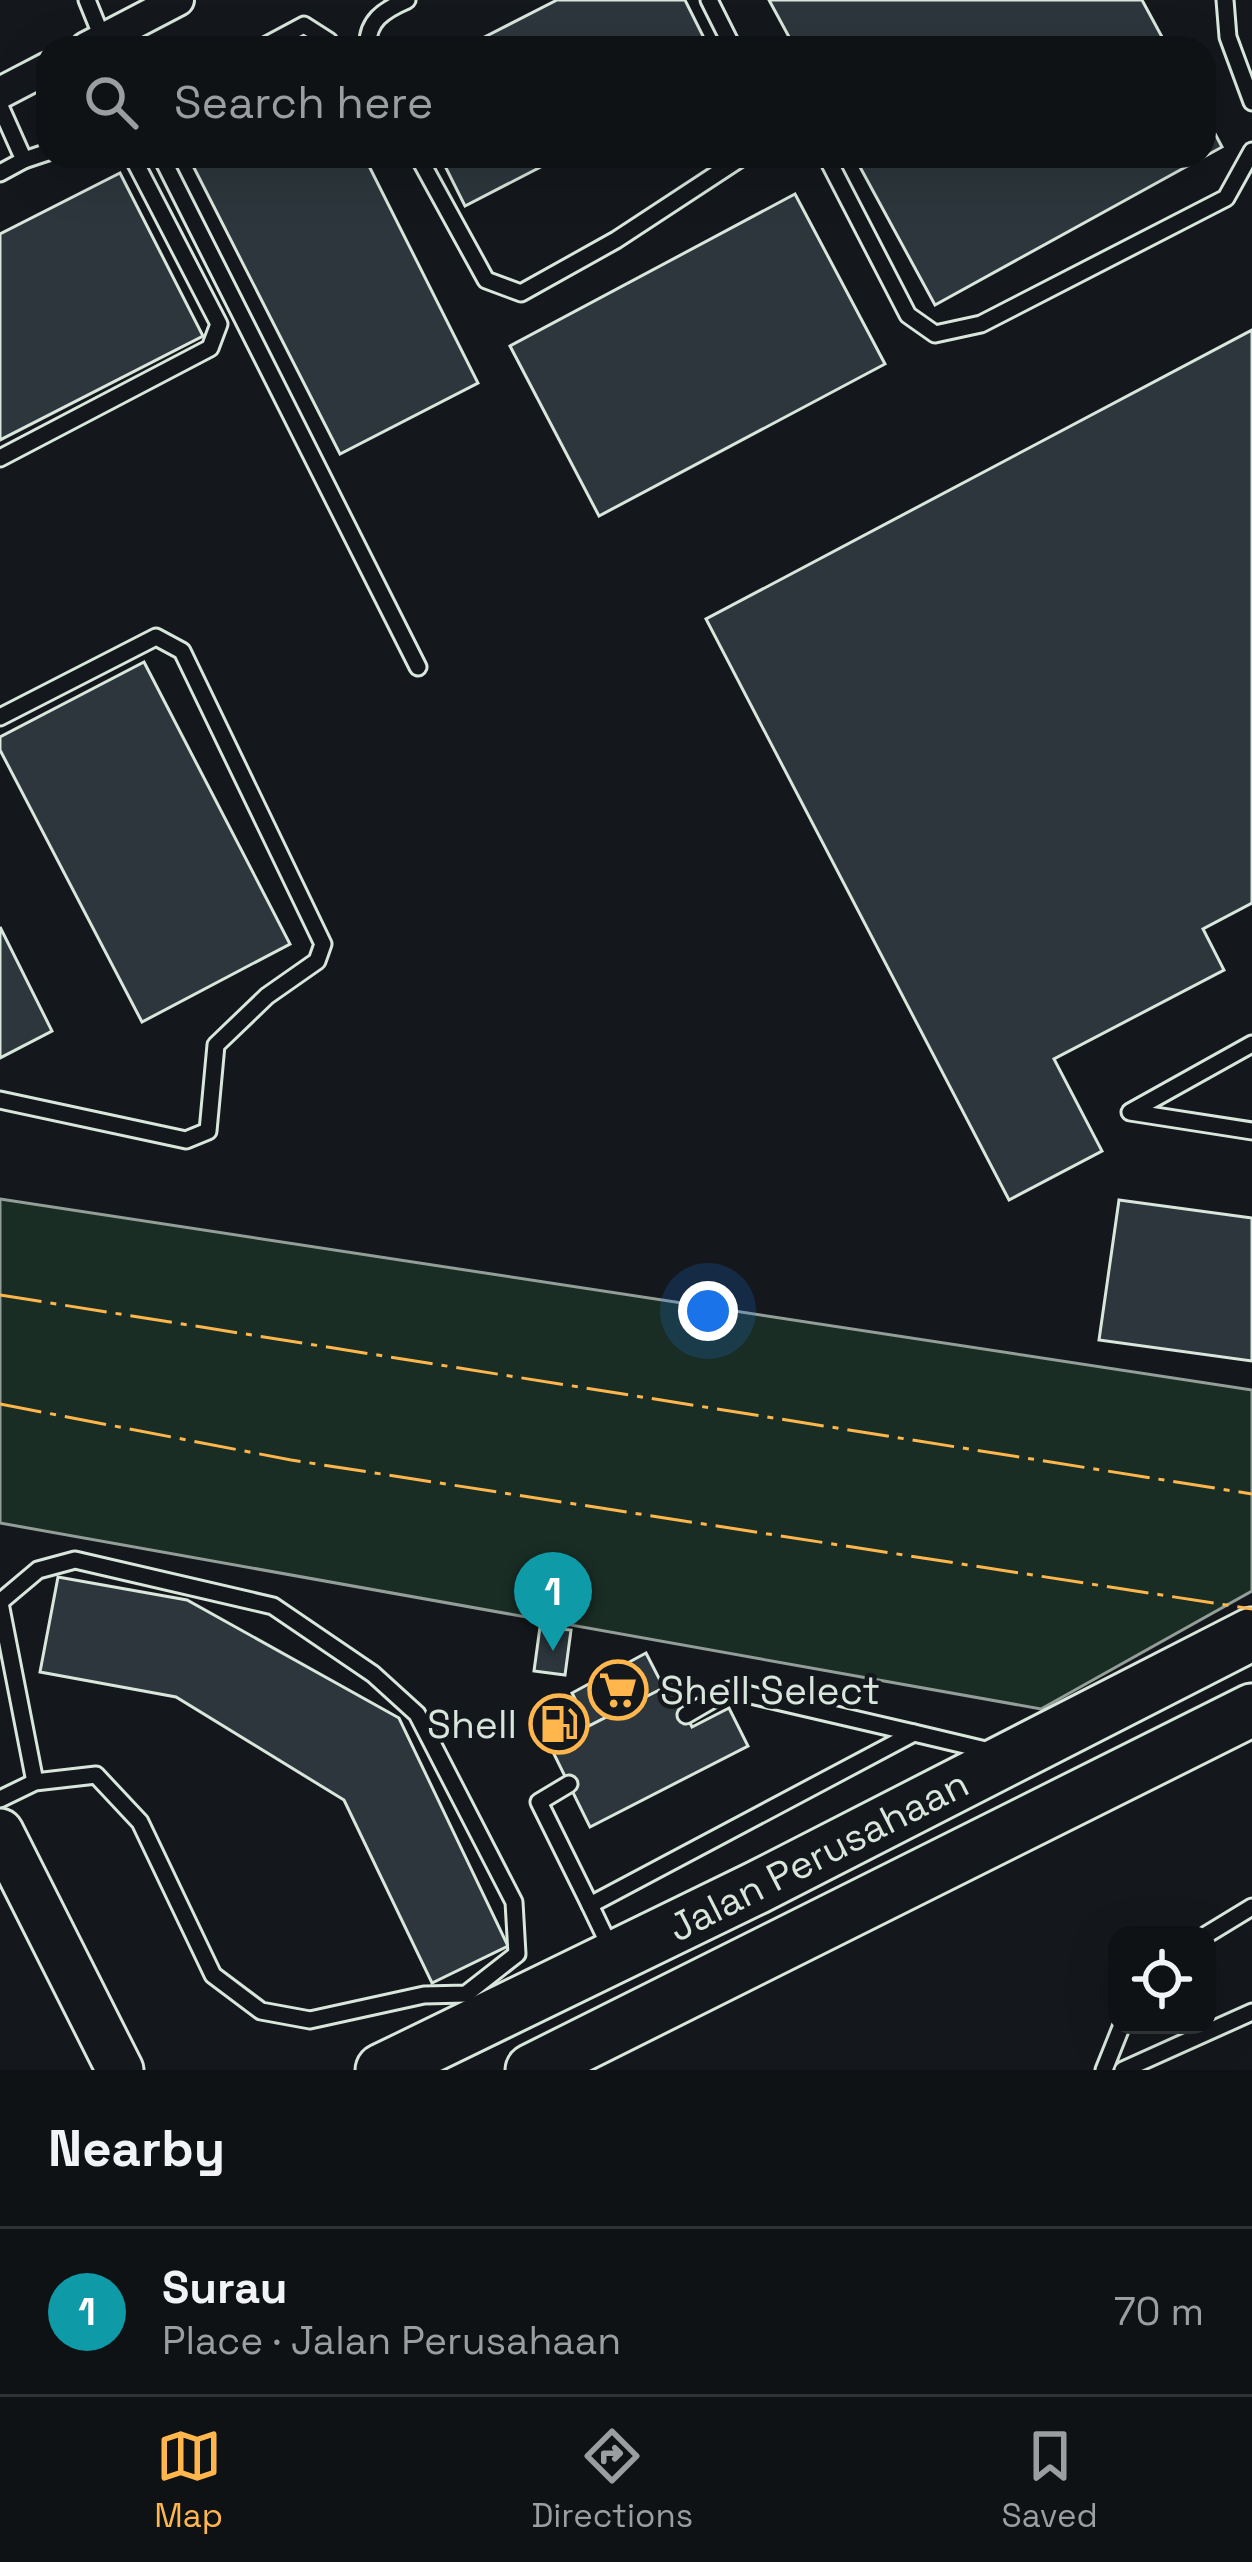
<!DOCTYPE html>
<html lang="en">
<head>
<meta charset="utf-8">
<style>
	body { margin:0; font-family:"Space Grotesk",sans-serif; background:#1d2022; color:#f1f3f6 }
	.controls { position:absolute; right:36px; bottom:36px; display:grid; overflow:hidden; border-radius:24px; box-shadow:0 12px 48px #0002 }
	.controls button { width:108px; height:108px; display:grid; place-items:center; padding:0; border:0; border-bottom:3px solid #2f3234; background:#0f1215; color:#f1f3f6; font:60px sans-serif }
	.you { position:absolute; left:708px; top:1311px; width:42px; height:42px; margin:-30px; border:9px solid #fff; border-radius:50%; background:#1a73e8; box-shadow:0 0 0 18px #1a73e833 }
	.badge { display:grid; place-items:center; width:78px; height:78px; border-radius:50%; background:#ffb74d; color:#fff; font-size:39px; font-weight:700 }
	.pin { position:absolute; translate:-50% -99px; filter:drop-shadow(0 3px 6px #0008) }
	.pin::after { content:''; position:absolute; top:63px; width:42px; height:36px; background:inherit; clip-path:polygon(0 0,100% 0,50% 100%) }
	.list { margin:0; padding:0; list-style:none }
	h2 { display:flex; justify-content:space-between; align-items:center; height:156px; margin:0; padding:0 48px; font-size:51px }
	h2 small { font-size:39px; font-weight:400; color:#9b9ea0 }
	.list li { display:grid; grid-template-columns:78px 1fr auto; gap:36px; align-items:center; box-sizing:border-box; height:168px; padding:0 48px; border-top:3px solid #2f3234 }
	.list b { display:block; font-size:45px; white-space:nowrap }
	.list p { margin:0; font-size:39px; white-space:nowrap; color:#9b9ea0 }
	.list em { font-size:39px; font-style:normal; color:#9b9ea0 }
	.icon { flex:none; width:66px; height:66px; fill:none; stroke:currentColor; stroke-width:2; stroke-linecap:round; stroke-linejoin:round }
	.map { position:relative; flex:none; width:1252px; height:2070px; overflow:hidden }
	.search { position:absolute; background:#0f1215; box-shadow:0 12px 48px #0002; left:36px; right:36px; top:36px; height:132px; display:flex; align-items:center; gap:30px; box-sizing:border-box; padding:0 42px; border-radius:36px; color:#9b9ea0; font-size:45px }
	.sheet { height:324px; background:#0f1215 }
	nav { display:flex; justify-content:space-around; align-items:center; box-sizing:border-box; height:168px; border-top:3px solid #2f3234; background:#0f1215; font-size:33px; color:#9b9ea0 }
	nav a { display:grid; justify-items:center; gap:6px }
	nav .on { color:#ffb74d }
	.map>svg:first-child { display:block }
	.green { fill:#1a2d24; stroke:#939e99; stroke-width:3 }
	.building { fill:#2c363c; stroke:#d8e6dc; stroke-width:3 }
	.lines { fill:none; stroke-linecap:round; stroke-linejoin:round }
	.lane-casing { stroke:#d8e6dc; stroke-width:21 }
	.street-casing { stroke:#d8e6dc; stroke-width:36 }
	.secondary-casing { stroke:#d8e6dc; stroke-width:51 }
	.primary-casing { stroke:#d8e6dc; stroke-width:57 }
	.lane { stroke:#14181c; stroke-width:15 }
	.street { stroke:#14181c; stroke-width:30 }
	.secondary { stroke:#14181c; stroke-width:45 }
	.primary { stroke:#14181c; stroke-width:51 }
	.power { stroke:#ffb74d; stroke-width:3; stroke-dasharray:42 9 6 9; stroke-linecap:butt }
	.labels { text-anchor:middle; stroke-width:9; stroke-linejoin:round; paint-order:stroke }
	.poi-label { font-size:39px; fill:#d8e6dc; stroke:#14181c; text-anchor:start }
	.street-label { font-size:39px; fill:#d8e6dc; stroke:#14181c }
</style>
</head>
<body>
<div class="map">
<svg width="1252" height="2070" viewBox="0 0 1252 2070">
	<rect width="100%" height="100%" fill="#14181c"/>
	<path class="green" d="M0,1199l1252,191v201l-211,118 -1041,-186z"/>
	<g class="building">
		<path d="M557,0h128l24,48h-246z"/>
		<path d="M769,0h373l26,48h-373z"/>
		<path d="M1204,113l18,34 -287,158 -81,-149h350z"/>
		<path d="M188,156h176l114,227 -138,71z"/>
		<path d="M440,156h122l-97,50z"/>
		<path d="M120,173l83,163 -203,104v-206z"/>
		<path d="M795,194l90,170 -286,152 -89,-170z"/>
		<path d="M1252,330v573l-49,26 21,41 -170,89 48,92 -93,49 -303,-581z"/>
		<path d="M144,662l146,282 -148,78 -142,-272v-13z"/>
		<path d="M0,927l52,104 -52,27z"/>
		<path d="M1119,1200l133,18v143l-153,-21z"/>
		<path d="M58,1577l129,23 212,118 109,228 -76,37 -88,-183 -168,-103 -136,-25z"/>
		<path d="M540,1627l31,3 -6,45 -31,-4z"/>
		<path d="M646,1653l18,35 -75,38 -17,-33z"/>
		<path d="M671,1684l21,43 37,-19 19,38 -158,81 -40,-81z"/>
	</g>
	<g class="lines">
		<g class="lane-casing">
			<g id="lane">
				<path d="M87,0l17,42"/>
				<path d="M709,0l24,48"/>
				<path d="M1225,0l3,37 24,65"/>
				<path d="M261,48l43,-23 25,16 3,7"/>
				<path d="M368,48c-2,-27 16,-38 39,-48"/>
				<path d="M0,106l24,54 -24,13"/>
				<path d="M161,156l257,511"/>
				<path d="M418,156l68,124 35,13 95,-53 128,-84"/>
				<path d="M826,156l82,159 27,19 46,-10 245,-126 26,-47"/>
				<path d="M24,160l24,-8"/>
				<path d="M0,458l210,-110 9,-24 -87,-168"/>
				<path d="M0,717l156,-80 26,14 141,293 -6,17 -50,35 -51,49 -8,86 -22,9 -186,-40"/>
				<path d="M1252,1044l-122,68 122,19"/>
				<path d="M0,1602l38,-32 37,-10 198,46 100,68 44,40 97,188 3,52 -51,40 -42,1 -114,25 -49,-9 -48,-36 -73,-153 -44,-47 -61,7 -35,17"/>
				<path d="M0,1603l35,179"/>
				<path d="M686,1715l43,-25 185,43"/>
				<path d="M569,1784l-30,18 51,103"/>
				<path d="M1206,1935l46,-28"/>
				<path d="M611,1949l-21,-44 324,-172 80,19"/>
				<path d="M1104,2070l18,-45"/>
				<path d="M1123,2070l129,-58"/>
			</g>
		</g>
		<g class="street-casing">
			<g id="street">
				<path d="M86,48l92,-48"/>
				<path d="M0,93l48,-25"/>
			</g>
		</g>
		<g class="secondary-casing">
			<path id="secondary" d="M0,1832l120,238"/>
		</g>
		<g class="primary-casing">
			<g id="primary">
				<path d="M382,2070l374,-182 496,-254"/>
				<path d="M532,2070l720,-360"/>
			</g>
		</g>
		<use href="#lane" class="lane"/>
		<use href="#street" class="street"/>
		<use href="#secondary" class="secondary"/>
		<use href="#primary" class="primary"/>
		<g class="power">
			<path d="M0,1295l1252,199"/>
			<path d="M0,1404l291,56 961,149"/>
		</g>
	</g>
	<defs>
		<g id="supermarket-ring" transform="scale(3)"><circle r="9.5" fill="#14181c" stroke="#ffb74d" stroke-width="1.5"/><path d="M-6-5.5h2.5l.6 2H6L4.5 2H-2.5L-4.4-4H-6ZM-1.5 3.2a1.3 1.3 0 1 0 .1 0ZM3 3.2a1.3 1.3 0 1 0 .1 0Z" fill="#ffb74d"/></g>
		<g id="fuel-ring" transform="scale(3)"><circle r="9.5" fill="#14181c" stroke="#ffb74d" stroke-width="1.5"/><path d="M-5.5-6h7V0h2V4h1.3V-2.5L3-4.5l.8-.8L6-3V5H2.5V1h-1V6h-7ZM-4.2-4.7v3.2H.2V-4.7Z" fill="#ffb74d"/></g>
	</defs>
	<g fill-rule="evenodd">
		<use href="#supermarket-ring" x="618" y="1690"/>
		<use href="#fuel-ring" x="559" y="1724"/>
	</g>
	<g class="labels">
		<g class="poi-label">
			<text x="660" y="1704">Shell Select</text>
			<text x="517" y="1738" text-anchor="end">Shell</text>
		</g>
		<g class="street-label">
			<text transform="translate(818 1855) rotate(-27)" y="14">Jalan Perusahaan</text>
		</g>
	</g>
</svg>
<div class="controls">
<button><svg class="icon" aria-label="locate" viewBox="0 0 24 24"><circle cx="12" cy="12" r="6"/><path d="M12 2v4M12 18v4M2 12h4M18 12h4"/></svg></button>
</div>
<div class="you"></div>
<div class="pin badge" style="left:553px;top:1651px;background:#0f9aa8">1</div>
<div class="search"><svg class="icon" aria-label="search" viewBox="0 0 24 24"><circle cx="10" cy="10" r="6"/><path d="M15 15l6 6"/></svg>Search here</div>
</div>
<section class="sheet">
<h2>Nearby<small></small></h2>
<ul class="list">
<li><span class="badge" style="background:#0f9aa8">1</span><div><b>Surau</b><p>Place · Jalan Perusahaan</p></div><em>70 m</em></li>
</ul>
</section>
<nav>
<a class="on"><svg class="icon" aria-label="map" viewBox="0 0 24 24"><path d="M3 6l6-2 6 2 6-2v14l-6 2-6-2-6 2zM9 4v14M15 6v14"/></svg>Map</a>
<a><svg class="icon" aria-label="directions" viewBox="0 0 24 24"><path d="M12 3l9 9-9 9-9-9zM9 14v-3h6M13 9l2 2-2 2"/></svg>Directions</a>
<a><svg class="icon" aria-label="saved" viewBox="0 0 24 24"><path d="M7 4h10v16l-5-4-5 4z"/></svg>Saved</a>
</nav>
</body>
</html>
